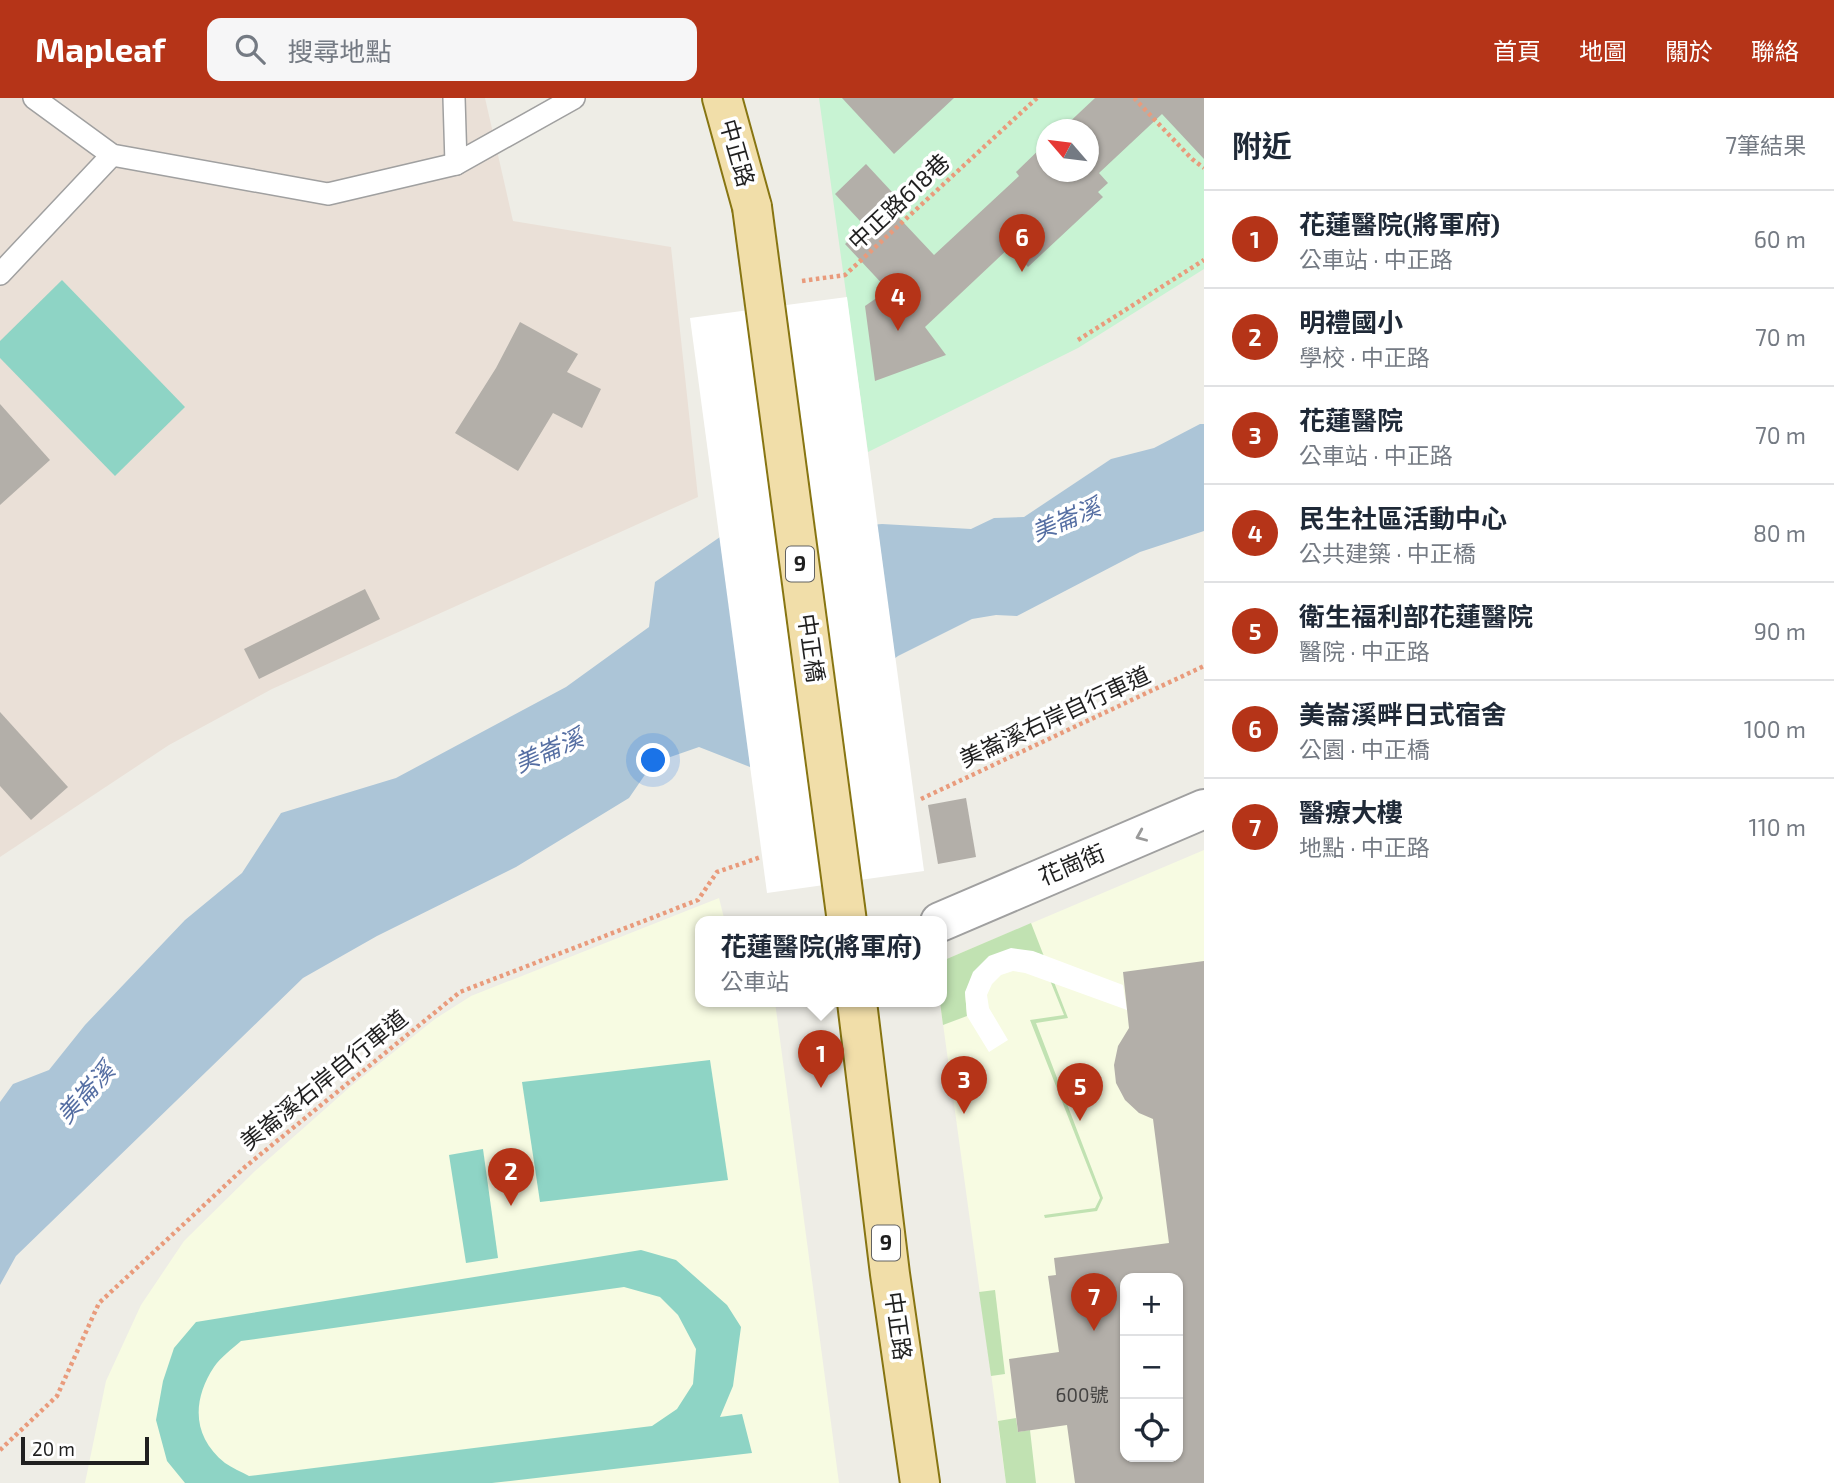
<!DOCTYPE html>
<html lang="zh-TW">
<head>
<meta charset="utf-8">
<style>
	body { margin:0; font-family:"Exo 2","Noto Sans TC",sans-serif; background:#f6f6f7; color:#1f2937 }
	.controls { position:absolute; right:21px; bottom:21px; display:grid; overflow:hidden; border-radius:14px; box-shadow:0 2px 5px #0004 }
	.controls button { width:63px; height:63px; display:grid; place-items:center; padding:0; border:0; border-bottom:2px solid #e0e1e3; background:#fff; color:#1f2937; font:35px sans-serif }
	.compass { position:absolute; left:1036px; top:21px; width:63px; height:63px; border-radius:50%; background:#fff; box-shadow:0 2px 5px #0004; rotate:298deg }
	.scale { position:absolute; left:21px; bottom:18px; width:128px; box-sizing:border-box; padding-left:7px; border:4px solid #1f1f1f; border-top:0; font-size:19px; line-height:24px; white-space:nowrap; color:#1f1f1f; -webkit-text-stroke:5px #fff; paint-order:stroke }
	.you { position:absolute; left:654px; top:663px; width:24px; height:24px; margin:-18px; border:5px solid #fff; border-radius:50%; background:#1a73e8; box-shadow:0 0 0 10px #1a73e833 }
	.badge { display:grid; place-items:center; width:46px; height:46px; border-radius:50%; background:#b53418; color:#fff; font-size:23px; font-weight:700 }
	.pin { position:absolute; translate:-50% -58px; filter:drop-shadow(0 2px 4px #0008) }
	.pin::after { content:''; position:absolute; top:37px; width:24px; height:21px; background:inherit; clip-path:polygon(0 0,100% 0,50% 100%) }
	.popup { position:absolute; left:695px; top:818px; width:252px; height:91px; box-sizing:border-box; display:grid; place-content:center; border-radius:14px; background:#fff; filter:drop-shadow(0 2px 5px #0005); font-size:23px; white-space:nowrap; color:#747a83 }
	.popup b { font-size:26px; color:#1f2937 }
	.popup::after { content:''; position:absolute; left:50%; top:100%; margin-left:-14px; border:14px solid transparent; border-top-color:#fff }
	.list { margin:0; padding:0; list-style:none }
	h2 { display:flex; justify-content:space-between; align-items:center; height:91px; margin:0; padding:0 28px; font-size:30px }
	h2 small { font-size:23px; font-weight:400; color:#747a83 }
	.list li { display:grid; grid-template-columns:46px 1fr auto; gap:21px; align-items:center; box-sizing:border-box; height:98px; padding:0 28px; border-top:2px solid #e0e1e3 }
	.list b { display:block; font-size:26px; white-space:nowrap }
	.list p { margin:0; font-size:23px; white-space:nowrap; color:#747a83 }
	.list em { font-size:23px; font-style:normal; color:#747a83 }
	.icon { flex:none; width:38px; height:38px; fill:none; stroke:currentColor; stroke-width:2; stroke-linecap:round; stroke-linejoin:round }
	.map { position:relative; flex:none; width:1204px; height:1385px; overflow:hidden }
	header { display:flex; align-items:center; gap:42px; box-sizing:border-box; height:98px; padding:0 35px; background:#b53418; color:#fff }
	header strong { font-size:33px }
	nav { display:flex; gap:38px; margin-inline-start:auto; font-size:24px }
	.search { width:490px; height:63px; background:#f6f6f7; display:flex; align-items:center; gap:18px; box-sizing:border-box; padding:0 24px; border-radius:14px; color:#747a83; font-size:26px }
	main { display:flex }
	aside { flex:1; background:#fff }
	.map>svg:first-child { display:block }
	.education { fill:#f7fbe2; fill-rule:evenodd }
	.military { fill:#eae0d7 }
	.grass { fill:#c1e2b2 }
	.park { fill:#c8f3d3; fill-rule:evenodd }
	.pitch { fill:#8ed4c5; fill-rule:evenodd }
	.water { fill:#acc5d7 }
	.pier { fill:#fff }
	.building { fill:#b3afa9; fill-rule:evenodd }
	.lines { fill:none; stroke-linecap:round; stroke-linejoin:round }
	.service-casing { stroke:#a0a0a0; stroke-width:24 }
	.minor-casing { stroke:#a0a0a0; stroke-width:42 }
	.primary-casing { stroke:#877512; stroke-width:42 }
	.path { stroke:#e99b7c; stroke-width:4.5; stroke-dasharray:3.5 3.5; stroke-linecap:butt }
	.service { stroke:#fff; stroke-width:21 }
	.minor { stroke:#fff; stroke-width:38 }
	.primary { stroke:#f1dea9; stroke-width:38 }
	.primary-bridge-casing { stroke:#877512; stroke-width:42; stroke-linecap:butt }
	.primary-bridge { stroke:#f1dea9; stroke-width:38 }
	.oneway { stroke:#9a9a9a }
	.labels { text-anchor:middle; stroke-width:7; stroke-linejoin:round; paint-order:stroke }
	.number-label { font-size:19px; fill:#444342 }
	.shield { fill:#fff; stroke:#626262; stroke-width:2 }
	.shield-label { font-size:21px; font-weight:bold; fill:#1f1f1f }
	.street-label { font-size:23px; fill:#1f1f1f; stroke:#fff }
	.water-label { font-size:24px; font-style:italic; fill:#566fa3; stroke:#fff }
</style>
</head>
<body>
<header>
<strong>Mapleaf</strong>
<div class="search"><svg class="icon" aria-label="search" viewBox="0 0 24 24"><circle cx="10" cy="10" r="6"/><path d="M15 15l6 6"/></svg>搜尋地點</div>
<nav><a>首頁</a><a>地圖</a><a>關於</a><a>聯絡</a></nav>
</header>
<main>
<div class="map">
<svg width="1204" height="1385" viewBox="0 0 1204 1385">
	<rect width="100%" height="100%" fill="#eeede6"/>
	<g class="education">
		<path d="M1204,752v633h-198l-66,-481h2v-41zM1125,1180h53v179h-53z"/>
		<path d="M719,800l6,24h-25v80h75l64,481h-754l21,-102 35,-76 43,-64 71,-70 95,-84 85,-68 36,-23z"/>
	</g>
	<path class="military" d="M0,0h485l28,123 158,26 27,250 -426,192 -103,56 -169,112z"/>
	<g class="grass">
		<path d="M1031,825l37,95 -32,5 67,175 -6,13 -52,7 -1,-3 51,-7 5,-10 -70,-178 34,-5 -25,-62 -74,39 2,24 -24,9 -3,-23h2v-41z"/>
		<path d="M995,1192l10,84 -14,2 -12,-84z"/>
		<path d="M1016,1320l2,14 12,-2 6,53h-30l-8,-62z"/>
	</g>
	<path class="park" d="M819,0h385v171l-126,79 -210,104zM1046,32h42v42h-42z"/>
	<g class="pitch">
		<path d="M62,182l123,127 -70,69 -115,-118v-17z"/>
		<path d="M710,962l18,120 -188,22 -18,-120z"/>
		<path d="M483,1051l15,109 -32,5 -17,-108z"/>
		<path d="M641,1152l35,10 51,45 14,22 -8,59 -13,31 22,-3 10,39 -260,30h-307l-18,-22 -11,-41 7,-39 11,-33 22,-26zM624,1189l36,10 18,18 18,34 -3,35 -16,25 -25,17 -403,50c-7,-4 -17,-8 -24,-13 -33,-26 -33,-63 -11,-96 7,-10 18,-18 27,-26z"/>
	</g>
	<path class="water" d="M1200,326h4v107l-64,21 -123,64 -21,-1 -24,4 -74,37 -148,111 -51,-20 -46,16 -24,35 -113,69 -139,69 -74,42 -287,278 -16,29v-183l13,-18 36,-14 36,-45 100,-105 57,-47 39,-60 115,-35 170,-91 83,-60 6,-45 65,-45 162,-13 89,5 23,-11 30,-1 87,-58 43,-11z"/>
	<g class="pier">
		<path d="M847,199l77,574 -157,22 -77,-575z"/>
		<path d="M1011,850l22,3 90,34 4,25 -102,-37 -12,-2 -12,4 -9,9 -5,11 2,13 19,32 -19,12 -22,-36 -2,-24 8,-20 16,-16z"/>
	</g>
	<g class="building">
		<path d="M842,0h112l-60,56z"/>
		<path d="M1095,0h109v61l-42,-45 -63,59 9,10 -10,9 5,5 -75,70 -18,-20 -85,80 21,28 -71,26 -10,-75 23,-16 -43,-46 42,-39 47,50 85,-79 -3,-4 30,-29v29h42v-42h-27z"/>
		<path d="M866,66l26,28 -31,30 -26,-28z"/>
		<path d="M520,224l58,32 -11,18 34,17 -19,39 -29,-15 -35,58 -63,-38 41,-65z"/>
		<path d="M0,306l50,56 -50,45z"/>
		<path d="M365,491l15,30 -121,60 -15,-30z"/>
		<path d="M0,614l68,75 -37,33 -31,-34z"/>
		<path d="M966,700l10,59 -38,7 -10,-59z"/>
		<path d="M1204,863v522h-129l-8,-58 -49,7 -9,-73 50,-7 -11,-76 8,-1 -2,-17 115,-15 -16,-124 -14,-6 -14,-13 -9,-17 -2,-18 4,-19 11,-18 -6,-56zM1125,1180h53v179h-53z"/>
	</g>
	<g class="lines">
		<g class="service-casing">
			<g id="service">
				<path d="M34,0l78,57 216,39 128,-30 118,-66"/>
				<path d="M454,0l2,66"/>
				<path d="M0,176l112,-119"/>
			</g>
		</g>
		<g class="minor-casing">
			<path id="minor" d="M940,824l264,-113"/>
		</g>
		<g class="primary-casing">
			<g id="primary">
				<path d="M722,0l30,109"/>
				<path d="M857,904l33,272 30,209"/>
			</g>
		</g>
		<g class="path">
			<path d="M1134,0l58,61 12,9"/>
			<path d="M802,183l43,-6 192,-177"/>
			<path d="M1078,242l126,-80"/>
			<path d="M921,701l283,-133"/>
			<path d="M0,1352l57,-54 42,-93 146,-136 215,-175 238,-92 19,-28 44,-15"/>
		</g>
		<use href="#service" class="service"/>
		<use href="#minor" class="minor"/>
		<use href="#primary" class="primary"/>
		<g class="primary-bridge-casing">
			<path id="primary-bridge" d="M752,109l95,715"/>
		</g>
		<use href="#primary-bridge" class="primary-bridge"/>
	</g>
	<defs><path id="oneway-chevron" d="M-2-3.5L2.5 0L-2 3.5" fill="none" stroke-width="1.6" stroke-linecap="round" stroke-linejoin="round" transform="scale(1.75)"/></defs>
	<use class="oneway" href="#oneway-chevron" transform="translate(1141 738) rotate(157)"/>
	<g class="labels">
		<g class="number-label">
			<text x="1082" y="1304">600號</text>
		</g>
		<g class="shield">
			<rect x="786" y="448.5" width="28" height="35" rx="5"/>
			<rect x="872" y="1127.5" width="28" height="35" rx="5"/>
		</g>
		<g class="shield-label">
			<text x="800" y="473">9</text>
			<text x="886" y="1152">9</text>
		</g>
		<g class="street-label">
			<text transform="translate(737 55) rotate(74)" y="8">中正路</text>
			<text transform="translate(899 104) rotate(-43)" y="8">中正路618巷</text>
			<text transform="translate(811 550) rotate(82)" y="8">中正橋</text>
			<text transform="translate(1055 619) rotate(-25)" y="8">美崙溪右岸自行車道</text>
			<text transform="translate(1072 767) rotate(-23)" y="8">花崗街</text>
			<text transform="translate(324 982) rotate(-39)" y="8">美崙溪右岸自行車道</text>
			<text transform="translate(898 1228) rotate(82)" y="8">中正路</text>
		</g>
		<g class="water-label">
			<text transform="translate(1066 422) rotate(-23)" y="8">美崙溪</text>
			<text transform="translate(549 653) rotate(-24)" y="8">美崙溪</text>
			<text transform="translate(86 995) rotate(-48)" y="8">美崙溪</text>
		</g>
	</g>
</svg>
<div class="controls">
<button>+</button>
<button>−</button>
<button><svg class="icon" aria-label="locate" viewBox="0 0 24 24"><circle cx="12" cy="12" r="6"/><path d="M12 2v4M12 18v4M2 12h4M18 12h4"/></svg></button>
</div>
<svg class="compass" viewBox="-18 -18 36 36"><path d="M0-13l5 13h-10z" fill="#e53935"/><path d="M0 13l5-13h-10z" fill="#747a83"/></svg>
<div class="scale">20 m</div>
<div class="you"></div>
<div class="pin badge" style="left:821px;top:990px">1</div>
<div class="popup"><b>花蓮醫院(將軍府)</b>公車站</div>
<div class="pin badge" style="left:511px;top:1108px">2</div>
<div class="pin badge" style="left:964px;top:1016px">3</div>
<div class="pin badge" style="left:898px;top:233px">4</div>
<div class="pin badge" style="left:1080px;top:1023px">5</div>
<div class="pin badge" style="left:1022px;top:174px">6</div>
<div class="pin badge" style="left:1094px;top:1233px">7</div>
</div>
<aside>
<h2>附近<small>7筆結果</small></h2>
<ul class="list">
<li><span class="badge">1</span><div><b>花蓮醫院(將軍府)</b><p>公車站 · 中正路</p></div><em>60 m</em></li>
<li><span class="badge">2</span><div><b>明禮國小</b><p>學校 · 中正路</p></div><em>70 m</em></li>
<li><span class="badge">3</span><div><b>花蓮醫院</b><p>公車站 · 中正路</p></div><em>70 m</em></li>
<li><span class="badge">4</span><div><b>民生社區活動中心</b><p>公共建築 · 中正橋</p></div><em>80 m</em></li>
<li><span class="badge">5</span><div><b>衛生福利部花蓮醫院</b><p>醫院 · 中正路</p></div><em>90 m</em></li>
<li><span class="badge">6</span><div><b>美崙溪畔日式宿舍</b><p>公園 · 中正橋</p></div><em>100 m</em></li>
<li><span class="badge">7</span><div><b>醫療大樓</b><p>地點 · 中正路</p></div><em>110 m</em></li>
</ul>
</aside>
</main>
</body>
</html>
